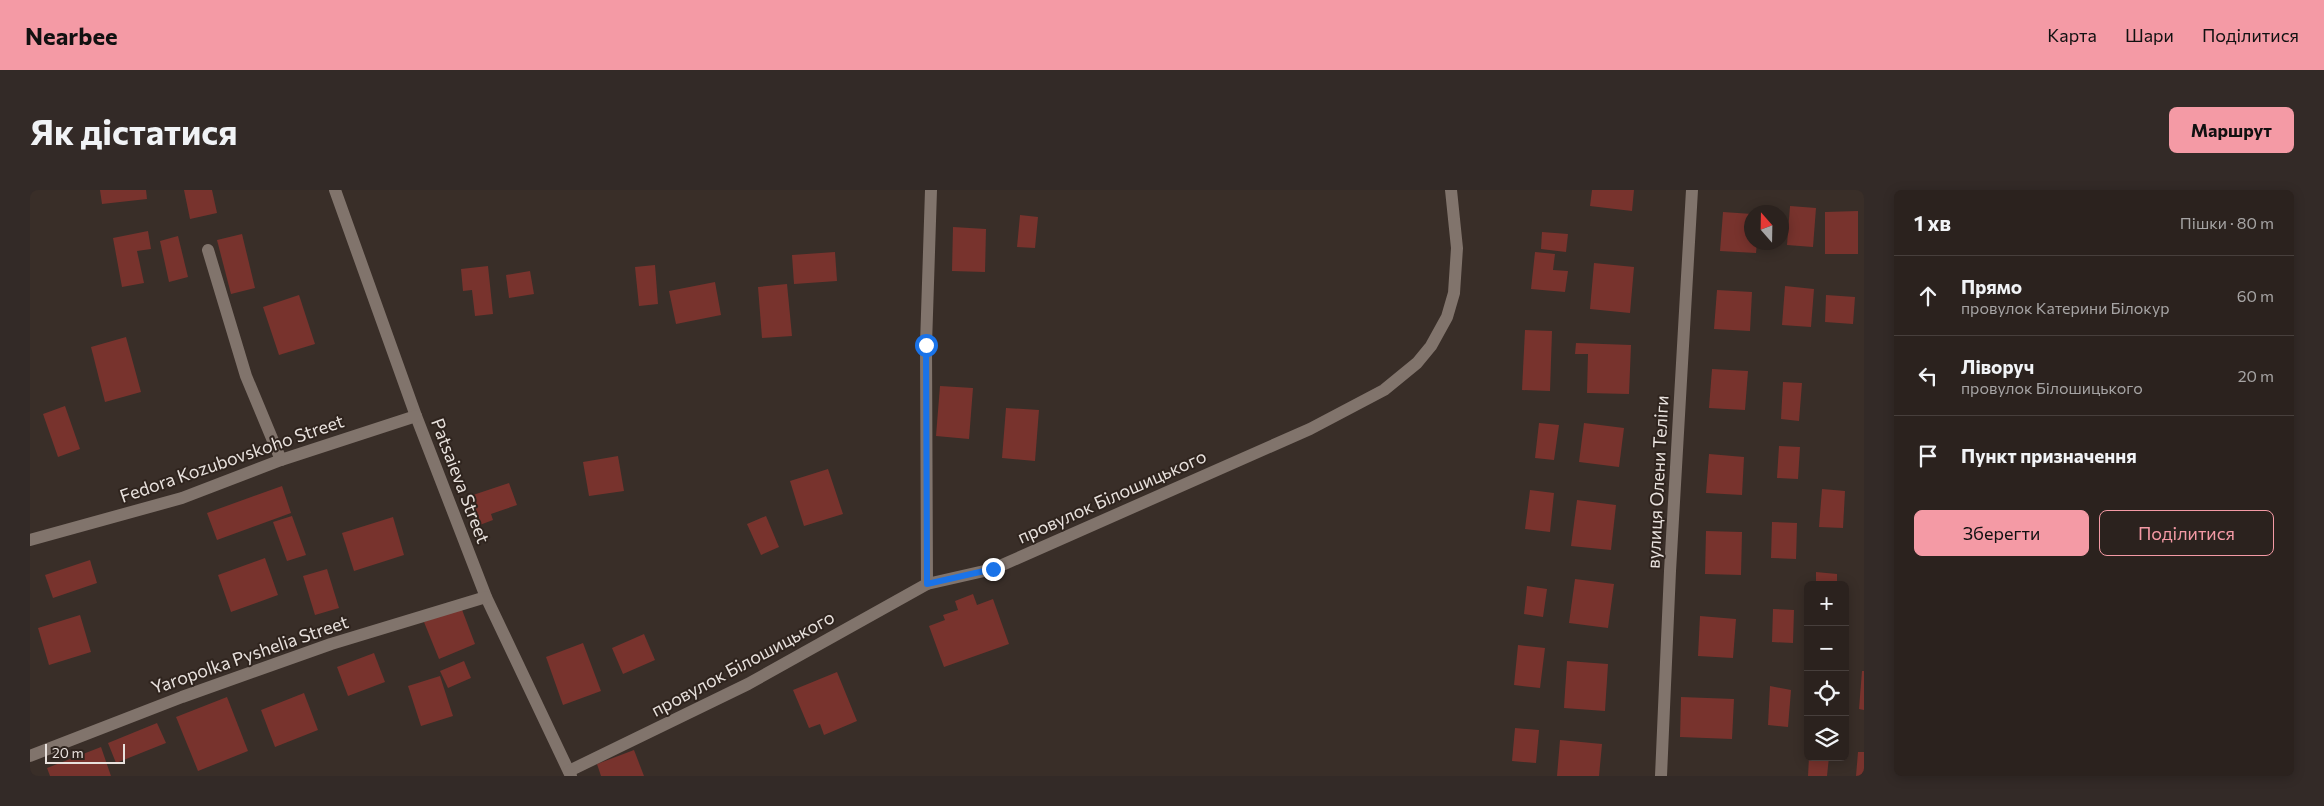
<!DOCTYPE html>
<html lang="uk">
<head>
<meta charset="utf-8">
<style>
	body { margin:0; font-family:Commissioner,sans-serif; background:#332a27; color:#f1f3f6 }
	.controls { position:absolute; right:15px; bottom:15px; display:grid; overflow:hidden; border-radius:8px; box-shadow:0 2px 12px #0003 }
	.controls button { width:45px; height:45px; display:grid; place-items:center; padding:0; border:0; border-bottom:1px solid #473f3c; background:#2b221e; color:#f1f3f6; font:25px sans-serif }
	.compass { position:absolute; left:1714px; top:15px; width:45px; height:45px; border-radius:50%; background:#2b221e; box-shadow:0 2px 12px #0003; rotate:340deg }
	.scale { position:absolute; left:15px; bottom:12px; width:80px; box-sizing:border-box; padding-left:5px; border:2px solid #e8e1dd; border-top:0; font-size:14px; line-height:18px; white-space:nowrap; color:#e8e1dd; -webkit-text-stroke:4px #2f241e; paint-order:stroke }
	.stop { position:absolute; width:15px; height:15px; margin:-11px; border:4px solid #1a73e8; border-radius:50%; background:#fff }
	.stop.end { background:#1a73e8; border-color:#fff; box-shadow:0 1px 5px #0008 }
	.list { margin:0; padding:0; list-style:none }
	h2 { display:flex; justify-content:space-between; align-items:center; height:65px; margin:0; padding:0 20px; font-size:21px }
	h2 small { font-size:16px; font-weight:400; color:#a6a4a4 }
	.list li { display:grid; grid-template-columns:32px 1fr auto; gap:15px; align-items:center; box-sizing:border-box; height:80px; padding:0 20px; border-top:1px solid #473f3c }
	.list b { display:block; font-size:19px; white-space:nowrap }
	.list p { margin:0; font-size:16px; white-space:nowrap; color:#a6a4a4 }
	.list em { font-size:16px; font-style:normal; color:#a6a4a4 }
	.actions { display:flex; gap:10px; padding:15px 20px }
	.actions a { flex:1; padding:11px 0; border:1px solid #f49aa5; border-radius:8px; text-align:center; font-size:18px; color:#f49aa5 }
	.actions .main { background:#f49aa5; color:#111 }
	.icon { flex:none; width:28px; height:28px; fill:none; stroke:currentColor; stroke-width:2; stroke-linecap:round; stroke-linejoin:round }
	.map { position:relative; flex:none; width:1834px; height:586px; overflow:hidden; border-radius:8px }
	header { display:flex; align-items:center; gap:30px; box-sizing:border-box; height:70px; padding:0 25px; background:#f49aa5; color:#111 }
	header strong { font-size:24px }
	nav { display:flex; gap:28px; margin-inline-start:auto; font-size:18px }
	.intro { display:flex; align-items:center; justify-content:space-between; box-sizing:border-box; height:120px; padding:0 30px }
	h1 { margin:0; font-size:35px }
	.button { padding:12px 22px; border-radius:8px; background:#f49aa5; color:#111; font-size:18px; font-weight:700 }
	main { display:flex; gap:30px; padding:0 30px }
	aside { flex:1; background:#2b221e; border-radius:8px; box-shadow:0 2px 12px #0003 }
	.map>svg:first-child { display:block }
	.building { fill:#78332d }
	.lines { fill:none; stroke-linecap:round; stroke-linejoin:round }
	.minor { stroke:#81746c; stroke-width:12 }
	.route { stroke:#1a73e8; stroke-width:6 }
	.labels { text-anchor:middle; stroke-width:4; stroke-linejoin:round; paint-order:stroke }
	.street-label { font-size:18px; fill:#e8e1dd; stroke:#2f241e }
</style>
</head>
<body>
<header>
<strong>Nearbee</strong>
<nav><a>Карта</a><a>Шари</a><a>Поділитися</a></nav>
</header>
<div class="intro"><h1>Як дістатися</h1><a class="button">Маршрут</a></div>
<main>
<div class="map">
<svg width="1834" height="586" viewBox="0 0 1834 586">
	<rect width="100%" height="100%" fill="#392e28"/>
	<g class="building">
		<path d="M70,0h46l1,9 -45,5z"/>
		<path d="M154,0h28l5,23 -27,6z"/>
		<path d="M1562,0h42l-2,21 -42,-5z"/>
		<path d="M1760,16l26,2 -3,39 -26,-2z"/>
		<path d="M1828,21v43h-33v-42z"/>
		<path d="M1693,22l29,2v28h5l-1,11 -36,-2z"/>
		<path d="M990,25l18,2 -3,31 -18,-1z"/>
		<path d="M923,37l33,2 -1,43 -33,-1z"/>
		<path d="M118,41l3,18 -14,2 7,32 -22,4 -9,-49z"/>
		<path d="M1512,42l26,2 -2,18 -25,-3z"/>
		<path d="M212,44l13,54 -24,6 -14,-54z"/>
		<path d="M148,46l10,41 -19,5 -9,-41z"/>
		<path d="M805,62l2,29 -43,3 -2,-29z"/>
		<path d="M1505,62l20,2 -2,16 15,1 -3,21 -34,-3z"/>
		<path d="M1564,73l40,4 -4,46 -40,-4z"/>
		<path d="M625,75l3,39 -19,2 -4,-39z"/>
		<path d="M458,76l5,48 -18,2 -3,-26 -9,1 -2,-22z"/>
		<path d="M500,81l4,23 -25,4 -3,-23z"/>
		<path d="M685,92l6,33 -45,9 -7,-33z"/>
		<path d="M757,94l5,52 -30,2 -4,-51z"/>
		<path d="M1755,96l29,3 -3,38 -29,-2z"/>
		<path d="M1687,100l35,2 -2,39 -36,-2z"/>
		<path d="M269,105l16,49 -36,11 -16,-48z"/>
		<path d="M1796,105l29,2 -2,27 -28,-2z"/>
		<path d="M1495,140l27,1 -2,60 -28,-1z"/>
		<path d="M96,147l15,55 -36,10 -14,-55z"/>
		<path d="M1546,153l55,2 -2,49 -42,-1 1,-39h-13z"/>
		<path d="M1682,179l36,2 -3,39 -36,-2z"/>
		<path d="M1753,192l19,1 -3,38 -18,-2z"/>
		<path d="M910,196l33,2 -4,51 -33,-3z"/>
		<path d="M35,216l15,43 -22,8 -15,-43z"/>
		<path d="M976,218l33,2 -4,51 -33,-3z"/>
		<path d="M1509,233l20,2 -5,35 -19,-2z"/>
		<path d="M1554,233l40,5 -5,39 -40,-5z"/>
		<path d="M1749,256l21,1 -2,32 -21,-1z"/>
		<path d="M1679,264l35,3 -2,38 -36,-2z"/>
		<path d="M588,266l6,35 -35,5 -6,-34z"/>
		<path d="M798,279l15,45 -39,12 -14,-45z"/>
		<path d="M479,293l8,22 -26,9 2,6 -16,6 -10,-29z"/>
		<path d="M252,296l9,27 -74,27 -10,-27z"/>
		<path d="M1792,299l23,2 -2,37 -24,-1z"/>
		<path d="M1500,300l24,3 -4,39 -25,-3z"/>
		<path d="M1547,310l39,5 -5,45 -40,-4z"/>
		<path d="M262,326l14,39 -19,6 -14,-39z"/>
		<path d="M736,326l13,31 -18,8 -14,-31z"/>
		<path d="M363,327l11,38 -50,16 -12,-38z"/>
		<path d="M1742,332l25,1 -1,36 -25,-1z"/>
		<path d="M1676,341l36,1 -1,43 -36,-1z"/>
		<path d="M235,368l13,37 -47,17 -13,-37z"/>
		<path d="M60,370l7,23 -44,15 -8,-23z"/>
		<path d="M297,379l12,39 -24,7 -12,-39z"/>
		<path d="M1786,382l21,2v11h-21z"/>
		<path d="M1545,389l39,5 -6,44 -39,-5z"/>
		<path d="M1497,396l20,3 -4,28 -19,-3z"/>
		<path d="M943,404l4,11 16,-6 16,45 -65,23 -15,-41 16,-6 -2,-5 15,-5 -3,-9z"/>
		<path d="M431,417l14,37 -36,15 -15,-37z"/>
		<path d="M1743,419l21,1 -1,33 -21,-1z"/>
		<path d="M50,425l11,37 -42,13 -11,-37z"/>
		<path d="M1670,426l36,3 -3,39 -35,-2z"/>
		<path d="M614,444l11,26 -32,14 -11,-26z"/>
		<path d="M553,453l18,48 -38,14 -17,-48z"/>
		<path d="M1488,455l27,3 -5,40 -26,-3z"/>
		<path d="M344,463l11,29 -37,14 -11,-29z"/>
		<path d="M434,471l7,17 -23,10 -8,-17z"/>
		<path d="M1537,471l41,3 -3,47 -41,-3z"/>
		<path d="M1832,481h2v39l-5,-1z"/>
		<path d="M807,482l20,49 -33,14 -4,-11 -11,4 -16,-38z"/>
		<path d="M410,486l13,40 -32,10 -13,-40z"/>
		<path d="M1740,496l21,4 -3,37 -20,-2z"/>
		<path d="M274,503l14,37 -43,17 -14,-37z"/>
		<path d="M197,507l21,54 -50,20 -22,-54z"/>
		<path d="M1651,507l53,2 -2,40 -52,-2z"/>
		<path d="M127,533l9,20 -50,20 -8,-20z"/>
		<path d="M1485,538l24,2 -3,33 -24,-2z"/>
		<path d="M1530,550l42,4 -3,32h-42z"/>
		<path d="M71,557l10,29h-61l-3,-8z"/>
		<path d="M604,560l10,26h-43l-4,-12z"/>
		<path d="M1828,562h6v24h-8z"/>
		<path d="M1779,567h20l-2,19h-19z"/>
	</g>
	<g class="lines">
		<g class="minor">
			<path d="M305,0l81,226 70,181 85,179"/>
			<path d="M178,60l38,126 35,84"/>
			<path d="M0,350l152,-42 99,-38 135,-44"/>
			<path d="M897,394l-1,-239 5,-155"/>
			<path d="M0,566l152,-59 149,-53 155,-47"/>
			<path d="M539,581l179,-87 179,-100 66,-15 317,-140 74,-39 33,-27 14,-17 16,-29 7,-24 3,-45 -6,-58"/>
			<path d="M1631,586l9,-205 22,-381"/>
		</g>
	</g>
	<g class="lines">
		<path class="route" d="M896,155l1,239 66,-15"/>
	</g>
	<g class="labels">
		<g class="street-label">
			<text transform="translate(202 269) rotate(-19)" y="6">Fedora Kozubovskoho Street</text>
			<text transform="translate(430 291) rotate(69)" y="6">Patsaieva Street</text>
			<text transform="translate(1628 292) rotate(-87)" y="6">вулиця Олени Теліги</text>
			<text transform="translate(1082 307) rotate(-24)" y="6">провулок Білошицького</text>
			<text transform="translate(220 465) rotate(-19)" y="6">Yaropolka Pyshelia Street</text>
			<text transform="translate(713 474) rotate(-28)" y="6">провулок Білошицького</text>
		</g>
	</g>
</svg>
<div class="controls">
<button>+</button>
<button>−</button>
<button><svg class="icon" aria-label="locate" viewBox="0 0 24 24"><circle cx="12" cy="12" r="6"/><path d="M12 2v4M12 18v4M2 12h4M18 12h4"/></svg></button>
<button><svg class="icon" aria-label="layers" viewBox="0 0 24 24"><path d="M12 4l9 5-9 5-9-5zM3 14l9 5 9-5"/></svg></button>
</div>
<svg class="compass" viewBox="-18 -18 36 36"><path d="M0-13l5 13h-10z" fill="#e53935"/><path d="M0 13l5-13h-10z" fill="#a6a4a4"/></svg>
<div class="scale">20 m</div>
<div class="stop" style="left:896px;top:155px"></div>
<div class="stop end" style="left:963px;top:379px"></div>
</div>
<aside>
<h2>1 хв<small>Пішки · 80 m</small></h2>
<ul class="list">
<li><svg class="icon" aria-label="ahead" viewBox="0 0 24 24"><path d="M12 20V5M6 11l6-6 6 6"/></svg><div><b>Прямо</b><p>провулок Катерини Білокур</p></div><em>60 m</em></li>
<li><svg class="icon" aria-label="left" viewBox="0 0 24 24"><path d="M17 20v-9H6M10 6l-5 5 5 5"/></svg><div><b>Ліворуч</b><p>провулок Білошицького</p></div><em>20 m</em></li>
<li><svg class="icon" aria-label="arrive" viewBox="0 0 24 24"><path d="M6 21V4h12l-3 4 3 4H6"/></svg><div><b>Пункт призначення</b></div></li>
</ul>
<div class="actions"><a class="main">Зберегти</a><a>Поділитися</a></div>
</aside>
</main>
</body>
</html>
